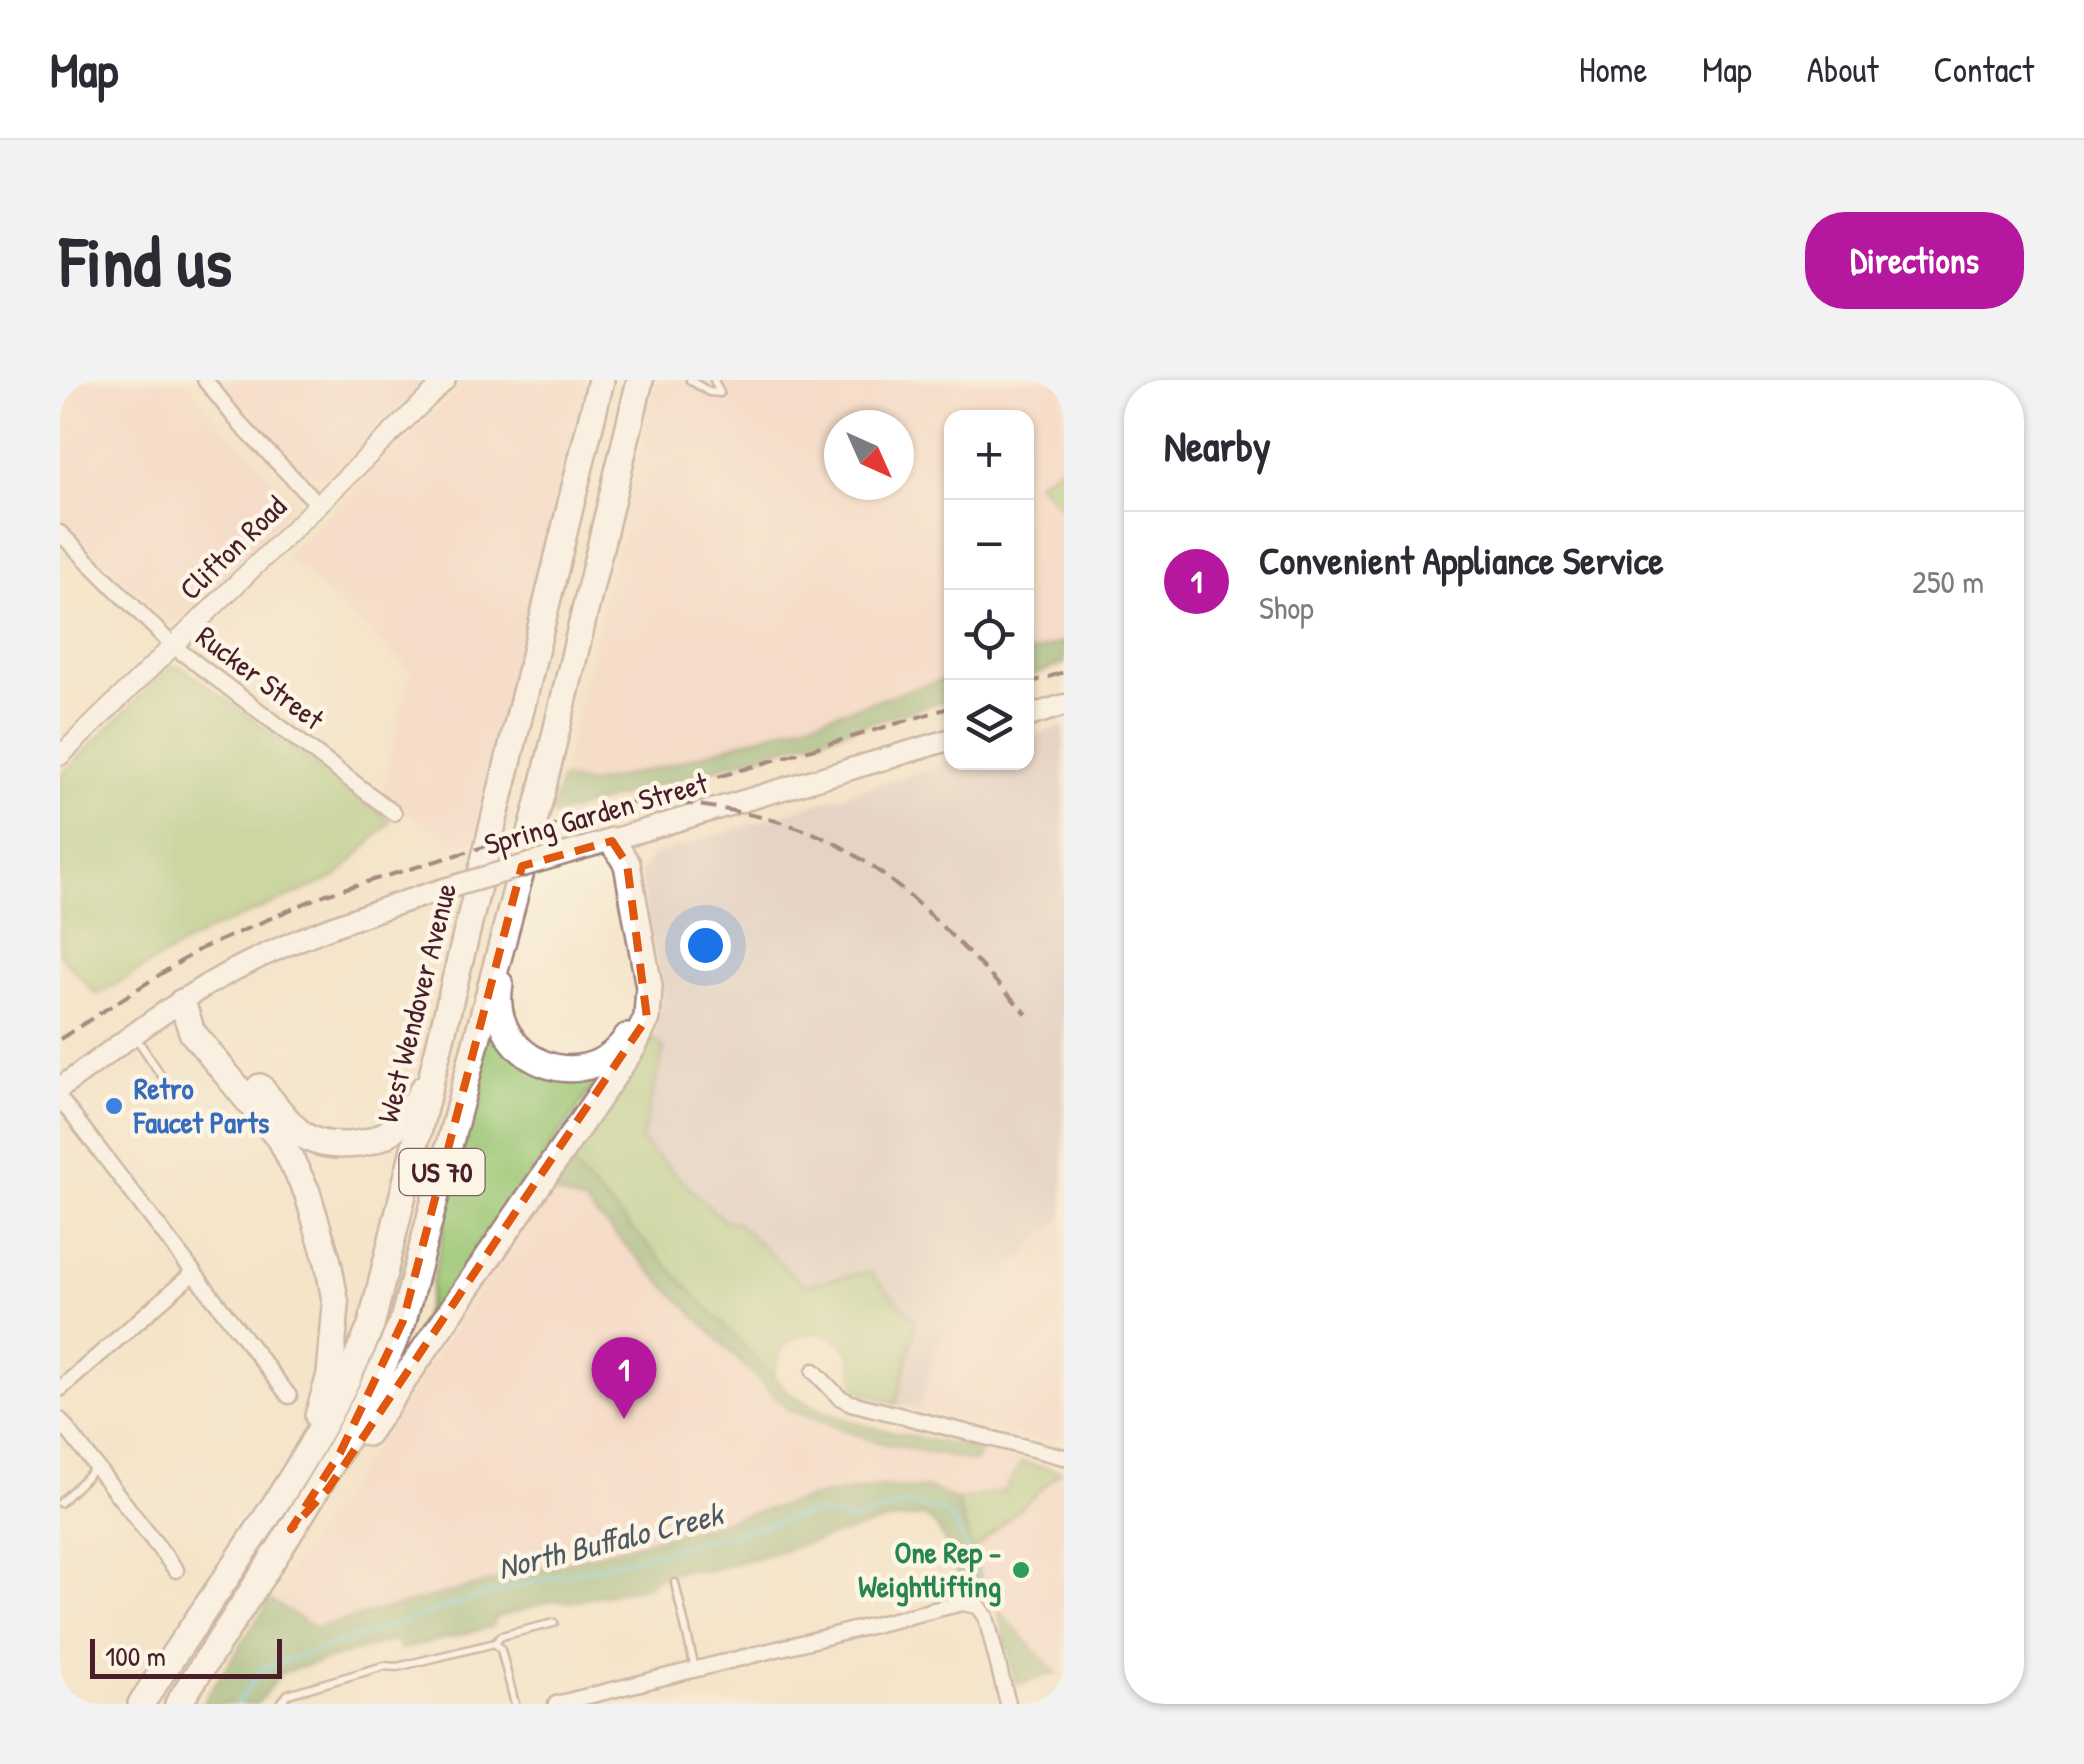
<!DOCTYPE html>
<html lang="en">
<head>
<meta charset="utf-8">
<style>
	body { margin:0; font-family:"Patrick Hand",sans-serif; background:#f2f2f3; color:#2b2b33 }
	.controls { position:absolute; right:30px; top:30px; display:grid; overflow:hidden; border-radius:20px; box-shadow:0 2px 8px #0004 }
	.controls button { width:90px; height:90px; display:grid; place-items:center; padding:0; border:0; border-bottom:2px solid #e1e1e2; background:#fff; color:#2b2b33; font:50px sans-serif }
	.compass { position:absolute; left:764px; top:30px; width:90px; height:90px; border-radius:50%; background:#fff; box-shadow:0 2px 8px #0004; rotate:135deg }
	.scale { position:absolute; left:30px; bottom:25px; width:192px; box-sizing:border-box; padding-left:10px; border:5px solid #4a1f2b; border-top:0; font-size:28px; line-height:35px; white-space:nowrap; color:#4a1f2b; -webkit-text-stroke:8px #fcf5e5; paint-order:stroke }
	.you { position:absolute; left:645px; top:565px; width:35px; height:35px; margin:-25px; border:8px solid #fff; border-radius:50%; background:#1a73e8; box-shadow:0 0 0 15px #1a73e833 }
	.badge { display:grid; place-items:center; width:65px; height:65px; border-radius:50%; background:#b5179e; color:#fff; font-size:32px; font-weight:700 }
	.pin { position:absolute; translate:-50% -82px; filter:drop-shadow(0 2px 5px #0008) }
	.pin::after { content:''; position:absolute; top:52px; width:35px; height:30px; background:inherit; clip-path:polygon(0 0,100% 0,50% 100%) }
	.list { margin:0; padding:0; list-style:none }
	h2 { display:flex; justify-content:space-between; align-items:center; height:130px; margin:0; padding:0 40px; font-size:42px }
	h2 small { font-size:32px; font-weight:400; color:#7c7c81 }
	.list li { display:grid; grid-template-columns:65px 1fr auto; gap:30px; align-items:center; box-sizing:border-box; height:140px; padding:0 40px; border-top:2px solid #e1e1e2 }
	.list b { display:block; font-size:38px; white-space:nowrap }
	.list p { margin:0; font-size:32px; white-space:nowrap; color:#7c7c81 }
	.list em { font-size:32px; font-style:normal; color:#7c7c81 }
	.icon { flex:none; width:55px; height:55px; fill:none; stroke:currentColor; stroke-width:2; stroke-linecap:round; stroke-linejoin:round }
	.map { position:relative; flex:none; width:1004px; height:1324px; overflow:hidden; border-radius:40px }
	header { display:flex; align-items:center; gap:60px; box-sizing:border-box; height:140px; padding:0 50px; background:#fff; border-bottom:2px solid #e1e1e2 }
	header strong { font-size:48px }
	nav { display:flex; gap:55px; margin-inline-start:auto; font-size:35px }
	.intro { display:flex; align-items:center; justify-content:space-between; box-sizing:border-box; height:240px; padding:0 60px }
	h1 { margin:0; font-size:70px }
	.button { padding:25px 45px; border-radius:40px; background:#b5179e; color:#fff; font-size:35px; font-weight:700 }
	main { display:flex; gap:60px; padding:0 60px }
	aside { flex:1; background:#fff; border-radius:40px; box-shadow:0 2px 8px #0004 }
	.map>svg:first-child { display:block }
	.built { fill:#f7d1c9; fill-rule:evenodd }
	.industrial { fill:#d2bfc1 }
	.green { fill:#9ac572; stroke:#72724e; stroke-width:2.5 }
	.forest { fill:#7baa64; stroke:#626448; stroke-width:2.5 }
	.lines { fill:none; stroke-linecap:round; stroke-linejoin:round }
	.stream { stroke:#58c5cb; stroke-width:4 }
	.service-casing { stroke:#9f827a; stroke-width:11 }
	.minor-casing { stroke:#9f827a; stroke-width:19 }
	.tertiary-casing { stroke:#9f827a; stroke-width:22 }
	.secondary-casing { stroke:#9f827a; stroke-width:25 }
	.motorway-casing { stroke:#9f827a; stroke-width:30 }
	.service { stroke:#fff; stroke-width:6 }
	.minor { stroke:#fff; stroke-width:14 }
	.tertiary { stroke:#fff; stroke-width:18 }
	.secondary { stroke:#fff; stroke-width:20 }
	.motorway { stroke:#fff; stroke-width:25 }
	.rail { stroke:#4a1f2b; stroke-width:4; stroke-dasharray:15 8; stroke-linecap:butt }
	.secondary-bridge-casing { stroke:#9f827a; stroke-width:25; stroke-linecap:butt }
	.secondary-bridge { stroke:#fff; stroke-width:20 }
	.marked { fill:none; stroke:#e0560e; stroke-width:8; stroke-dasharray:20 12; stroke-linejoin:round }
	.shop-dot { fill:#3f7fe0; stroke:#fcf5e5; stroke-width:4 }
	.leisure-dot { fill:#2e9e5b; stroke:#fcf5e5; stroke-width:4 }
	.labels { text-anchor:middle; stroke-width:9; stroke-linejoin:round; paint-order:stroke }
	.shield { fill:#fcf5e5; stroke:#7f5f63; stroke-width:2.5 }
	.shield-label { font-size:28px; font-weight:bold; fill:#4a1f2b }
	.street-label { font-size:30px; fill:#4a1f2b; stroke:#fcf5e5 }
	.shop-label { font-size:30px; font-weight:bold; fill:#366cbe; stroke:#fcf5e5; text-anchor:start }
	.leisure-label { font-size:30px; font-weight:bold; fill:#27864d; stroke:#fcf5e5; text-anchor:end }
	.water-label { font-size:32px; font-style:italic; fill:#4f5963; stroke:#fcf5e5 }
</style>
</head>
<body>
<header>
<strong>Map</strong>
<nav><a>Home</a><a>Map</a><a>About</a><a>Contact</a></nav>
</header>
<div class="intro"><h1>Find us</h1><a class="button">Directions</a></div>
<main>
<div class="map">
<svg width="1004" height="1324" viewBox="0 0 1004 1324">
	<rect width="100%" height="100%" fill="#fcf5e5"/>
	<filter id="ink" filterUnits="userSpaceOnUse"><feTurbulence type="fractalNoise" baseFrequency=".01" numOctaves="2"/><feDisplacementMap in="SourceGraphic" scale="20" xChannelSelector="R" yChannelSelector="G"/><feConvolveMatrix kernelMatrix="1 2 1 2 8 2 1 2 1" color-interpolation-filters="sRGB"/></filter>
	<filter id="wash" filterUnits="userSpaceOnUse"><feTurbulence type="fractalNoise" baseFrequency=".0048" numOctaves="4" result="noise"/><feDisplacementMap in="SourceGraphic" scale="40" xChannelSelector="R" yChannelSelector="G"/><feGaussianBlur stdDeviation="2.25" result="paint"/><feColorMatrix in="noise" values="0 0 0 0 0 0 0 0 0 0 0 0 0 0 0 0 0 1.4 0 .05"/><feComposite in="paint" operator="in"/></filter>
	<g filter="url(#wash)">
		<rect width="100%" height="100%" fill="#f4e4c8"/>
		<g class="built">
			<path d="M0,0h126l25,34 81,83v12l-112,112h-11l-109,-102z"/>
			<path d="M161,0h208l-102,96h-16z"/>
			<path d="M408,0h121l-115,460 -19,6 -73,-55 29,-121 -125,-114z"/>
			<path d="M597,0h407v84l-27,18 27,28v132l-37,12 -1,-236h-74l-1,259 -290,90 -72,17 -28,-5zM779,45h60v60h-60z"/>
			<path d="M488,811l37,13 203,206 187,52 5,-12 42,12 -18,29 -47,10 -26,-12 -50,-2 -59,8 -508,133 -44,-28z"/>
			<path d="M1004,836v216l-11,9h-8l-125,-30 16,-65z"/>
			<path d="M1001,1091l3,1v210l-66,-72 -14,-20 -13,-37z"/>
		</g>
		<path class="industrial" d="M1004,346v490l-128,130 -16,65 -24,-7 19,-74 -1,-12 -111,-32 -67,-65 -11,1 -84,-81 23,-93 -11,-9 9,-43 -22,-116 1,-9 12,-16 298,-94 75,1 1,-24z"/>
		<g class="green">
			<path d="M1004,84v46l-28,-28z"/>
			<path d="M111,286l12,2 208,153 -54,56 -127,53 -113,65 -37,-40v-179z"/>
			<path d="M432,627l23,49 95,6 -200,289 18,-49z"/>
			<path d="M593,659l11,9 -23,93 84,81 10,-1 68,64 66,-13 45,46 1,12 -19,74 -38,-14c-6,-13 -2,-27 -10,-39 -16,-24 -54,-25 -68,2 -3,7 -5,16 -7,24l-205,-215z"/>
			<path d="M962,1082l39,9 -90,82 -14,-52 47,-10z"/>
		</g>
		<g class="forest">
			<path d="M1004,262v22l-37,14v-24z"/>
			<path d="M891,297v22l-401,118 11,-38 28,5 72,-17z"/>
			<path d="M508,782l219,229c54,37 130,45 193,59l-5,12 -98,-20 -89,-32 -203,-206 -37,-13z"/>
			<path d="M821,1107l50,2 26,12 27,89 -21,3c-9,-26 -15,-62 -39,-77l-41,6 -175,49 -26,-1 -24,7 -11,9 -77,16 -16,-2 -59,18 -4,9 -91,23 -5,-10 -114,33 -24,31h-55l68,-104 45,28 507,-133z"/>
			<path d="M938,1230l58,63 -40,12z"/>
		</g>
		<g class="lines">
			<path class="stream" d="M176,1324l27,-36 222,-73 332,-83 36,9 54,-17 35,6 14,14 21,52"/>
		</g>
	</g>
	<g filter="url(#ink)">
		<g class="lines">
			<g class="service-casing">
				<g id="service">
					<path d="M630,0l19,12 11,1 -6,-13"/>
					<path d="M75,656l26,39"/>
					<path d="M0,1123l35,-35"/>
					<path d="M615,1203l20,86"/>
					<path d="M435,1263l6,7 14,54"/>
					<path d="M220,1324l8,-10 96,-28 13,1 98,-24 6,-7 53,-13"/>
				</g>
			</g>
			<g class="minor-casing">
				<g id="minor">
					<path d="M145,0l36,45 77,79"/>
					<path d="M0,153l112,112 222,168"/>
					<path d="M0,719l229,297"/>
					<path d="M754,991l25,26 12,6 213,54"/>
					<path d="M0,1009l132,-115"/>
					<path d="M0,1040l116,150"/>
					<path d="M496,1324l406,-101 16,3 8,11 22,87"/>
				</g>
			</g>
			<g class="tertiary-casing">
				<path id="tertiary" d="M0,376l386,-376"/>
			</g>
			<g class="secondary-casing">
				<g id="secondary">
					<path d="M966,337l38,-12"/>
					<path d="M497,476l395,-117"/>
					<path d="M0,708c49,-35 98,-74 150,-105 74,-42 153,-69 234,-94"/>
				</g>
			</g>
			<g class="motorway-casing">
				<g id="motorway">
					<path d="M440,604c-14,76 84,117 127,53"/>
					<path d="M122,622l10,30 90,110 25,50 21,70 8,43 -6,70 -12,41"/>
					<path d="M200,707c13,15 27,36 43,48 22,15 64,12 85,-2 16,-11 26,-29 35,-44"/>
					<path d="M307,1053l266,-386 14,-29 2,-31 -22,-123 -15,-23"/>
					<path d="M81,1324c80,-123 174,-242 230,-378l230,-946"/>
					<path d="M118,1324c81,-125 168,-246 225,-383l138,-526 99,-415"/>
				</g>
			</g>
			<use href="#service" class="service"/>
			<use href="#minor" class="minor"/>
			<use href="#tertiary" class="tertiary"/>
			<use href="#secondary" class="secondary"/>
			<use href="#motorway" class="motorway"/>
			<g class="rail">
				<path d="M966,304l38,-12"/>
				<path d="M595,421c54,3 138,18 185,45 73,42 128,108 187,168"/>
				<path d="M0,659l138,-89 128,-56 626,-187"/>
			</g>
			<g class="secondary-bridge-casing">
				<path id="secondary-bridge" d="M384,509l113,-33"/>
			</g>
			<use href="#secondary-bridge" class="secondary-bridge"/>
		</g>
	</g>
	<path d="M0 0H1004V1324H0ZM552,461l15,23 20,154 -319,471 -37,40 49,-76 63,-132 119,-455z" fill="#f4e4c8" fill-opacity=".55" fill-rule="evenodd"/>
	<path class="marked" d="M552,461l15,23 20,154 -319,471 -37,40 49,-76 63,-132 119,-455z"/>
	<circle class="shop-dot" cx="54" cy="726" r="10"/>
	<circle class="leisure-dot" cx="961" cy="1190" r="10"/>
	<g class="labels">
		<rect class="shield" x="339.5" y="769" width="85" height="46" rx="8"/>
		<g class="shield-label">
			<text x="382" y="802">US 70</text>
		</g>
		<g class="street-label">
			<text transform="translate(173 168) rotate(-44)" y="10">Clifton Road</text>
			<text transform="translate(200 298) rotate(37)" y="10">Rucker Street</text>
			<text transform="translate(536 434) rotate(-16)" y="10">Spring Garden Street</text>
			<text transform="translate(357 623) rotate(-76)" y="10">West Wendover Avenue</text>
		</g>
		<g class="shop-label">
			<text x="74" y="719">Retro<tspan x="74" dy="34">Faucet Parts</tspan></text>
		</g>
		<g class="leisure-label">
			<text x="941" y="1183">One Rep -<tspan x="941" dy="34">Weightlifting</tspan></text>
		</g>
		<g class="water-label">
			<text transform="translate(550 1161) rotate(-14)" y="11">North Buffalo Creek</text>
		</g>
	</g>
</svg>
<div class="controls">
<button>+</button>
<button>−</button>
<button><svg class="icon" aria-label="locate" viewBox="0 0 24 24"><circle cx="12" cy="12" r="6"/><path d="M12 2v4M12 18v4M2 12h4M18 12h4"/></svg></button>
<button><svg class="icon" aria-label="layers" viewBox="0 0 24 24"><path d="M12 4l9 5-9 5-9-5zM3 14l9 5 9-5"/></svg></button>
</div>
<svg class="compass" viewBox="-18 -18 36 36"><path d="M0-13l5 13h-10z" fill="#e53935"/><path d="M0 13l5-13h-10z" fill="#7c7c81"/></svg>
<div class="scale">100 m</div>
<div class="you"></div>
<div class="pin badge" style="left:564px;top:1039px">1</div>
</div>
<aside>
<h2>Nearby<small></small></h2>
<ul class="list">
<li><span class="badge">1</span><div><b>Convenient Appliance Service</b><p>Shop</p></div><em>250 m</em></li>
</ul>
</aside>
</main>
</body>
</html>
